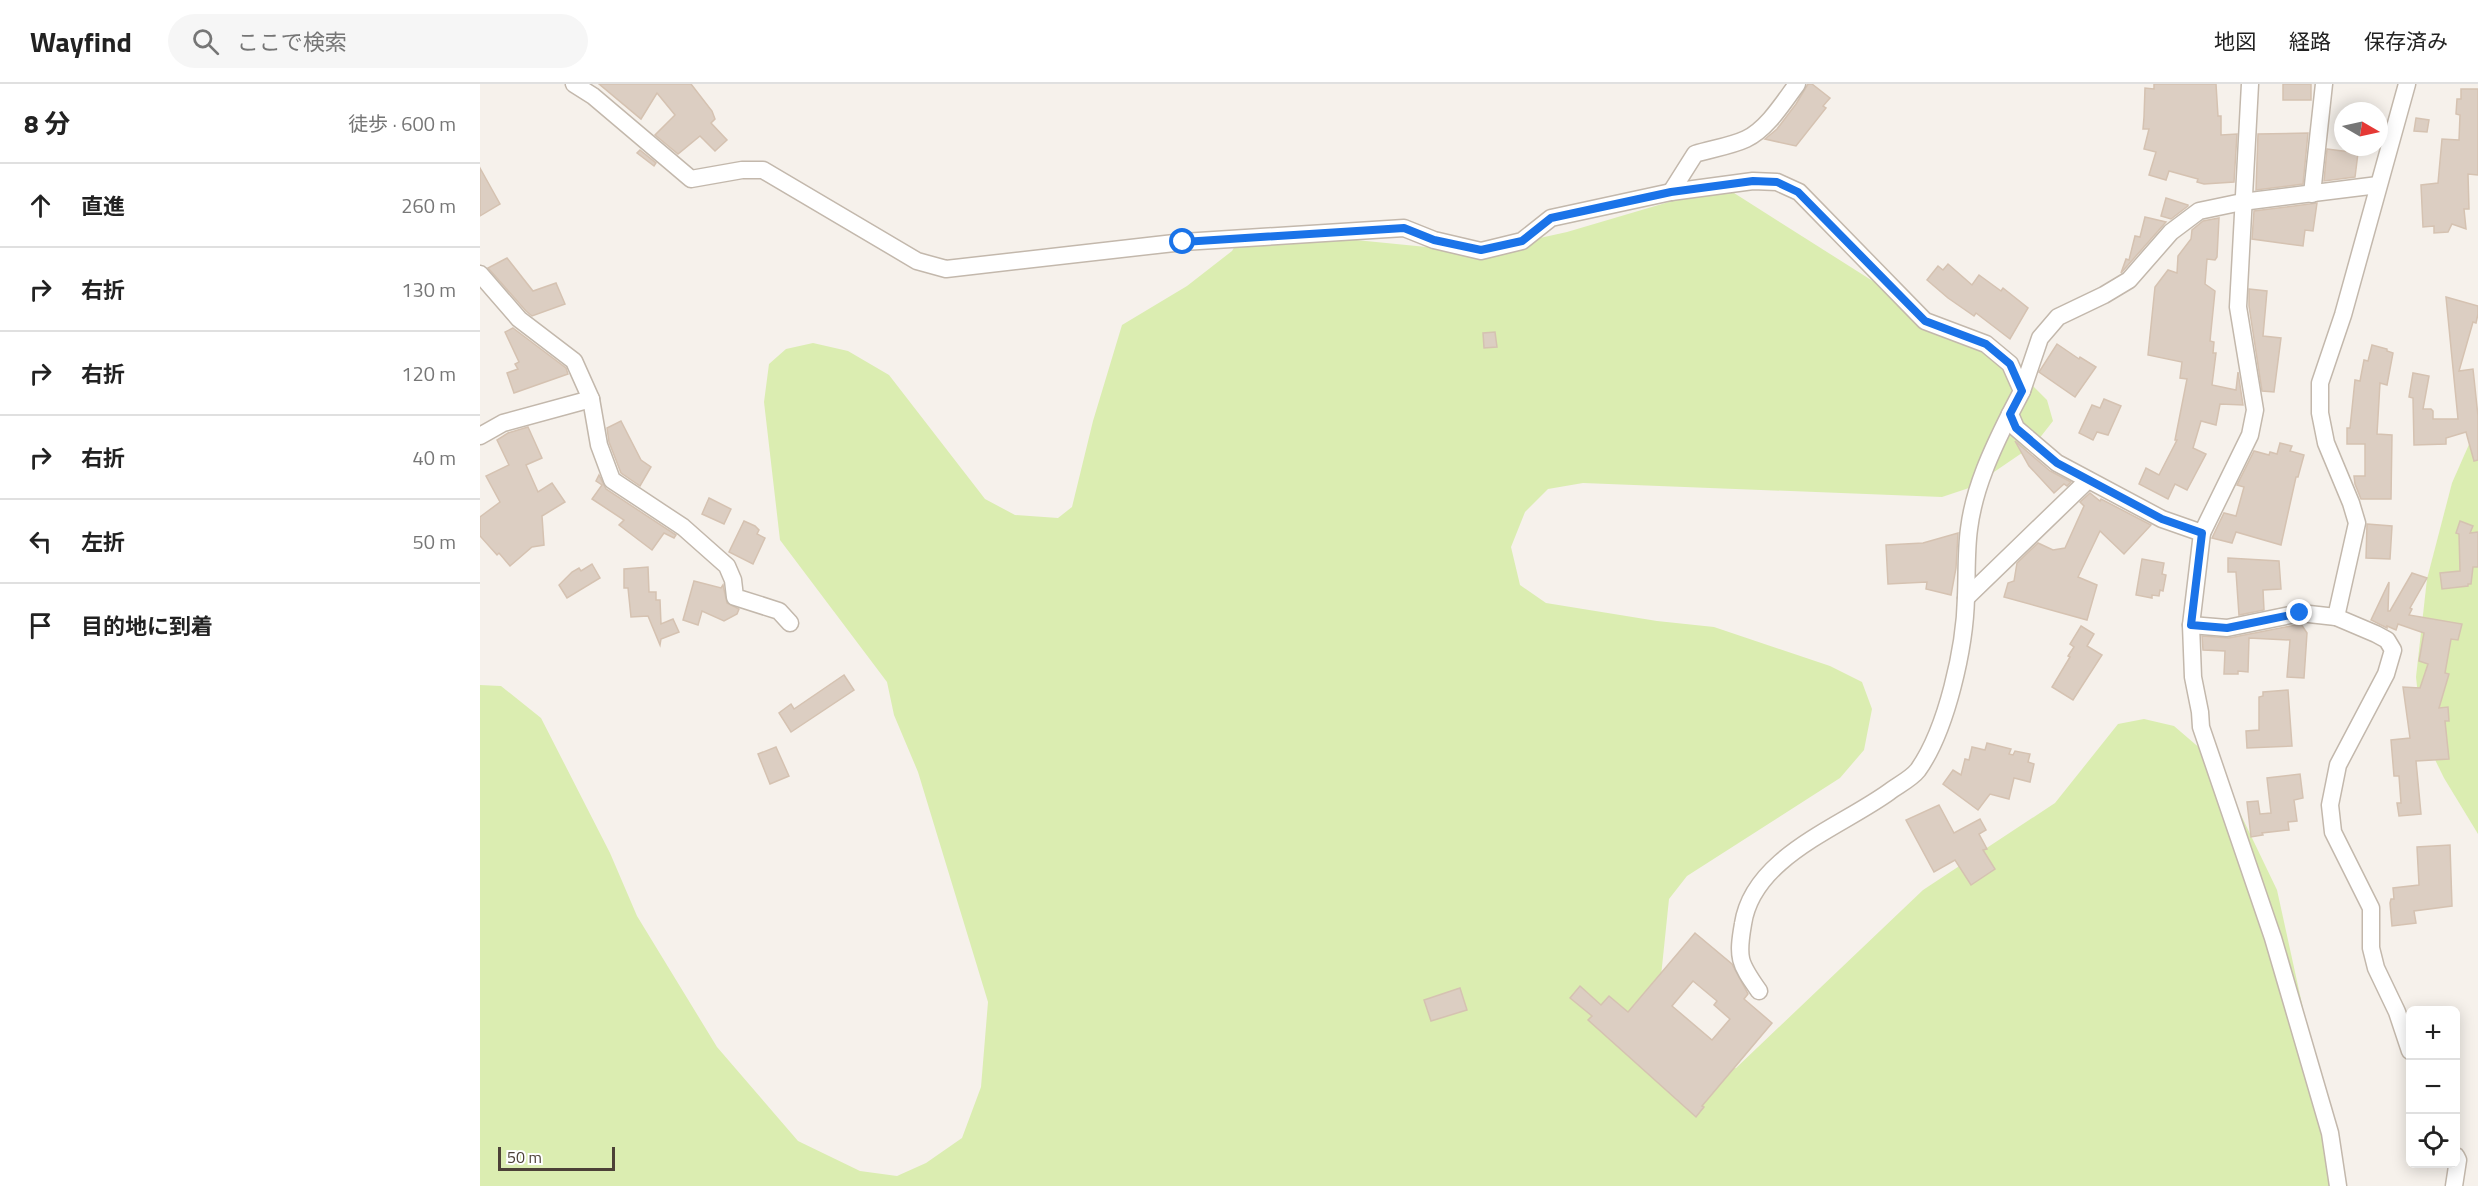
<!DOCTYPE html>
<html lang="ja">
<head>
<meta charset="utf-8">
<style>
	body { margin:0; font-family:"Titillium Web","Noto Sans JP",sans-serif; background:#f6f6f6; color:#222 }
	.controls { position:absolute; right:18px; bottom:18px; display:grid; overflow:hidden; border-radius:9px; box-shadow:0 3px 15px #0003 }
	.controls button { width:54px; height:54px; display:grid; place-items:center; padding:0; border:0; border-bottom:2px solid #e0e0e0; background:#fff; color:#222; font:30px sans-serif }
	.compass { position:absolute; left:1854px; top:18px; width:54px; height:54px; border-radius:50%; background:#fff; box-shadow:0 3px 15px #0003; rotate:99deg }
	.scale { position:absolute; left:18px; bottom:15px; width:117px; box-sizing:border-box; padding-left:6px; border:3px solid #4c4137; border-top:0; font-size:16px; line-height:21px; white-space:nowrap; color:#4c4137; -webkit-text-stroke:4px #fff; paint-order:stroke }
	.stop { position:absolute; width:18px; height:18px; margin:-14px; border:4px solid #1a73e8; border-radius:50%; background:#fff }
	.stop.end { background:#1a73e8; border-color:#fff; box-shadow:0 2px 6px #0008 }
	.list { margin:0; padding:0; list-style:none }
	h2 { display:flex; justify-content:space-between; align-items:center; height:78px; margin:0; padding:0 24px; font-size:26px }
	h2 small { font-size:20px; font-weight:400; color:#767676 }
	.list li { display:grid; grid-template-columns:39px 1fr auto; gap:18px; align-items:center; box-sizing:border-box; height:84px; padding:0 24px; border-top:2px solid #e0e0e0 }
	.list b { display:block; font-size:22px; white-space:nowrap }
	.list em { font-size:20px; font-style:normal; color:#767676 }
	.icon { flex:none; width:33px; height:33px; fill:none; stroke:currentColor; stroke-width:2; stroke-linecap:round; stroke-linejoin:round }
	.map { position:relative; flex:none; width:1998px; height:1102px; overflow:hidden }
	header { display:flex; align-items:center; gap:36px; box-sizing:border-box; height:84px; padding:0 30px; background:#fff; border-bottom:2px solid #e0e0e0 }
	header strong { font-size:28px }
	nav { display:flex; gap:33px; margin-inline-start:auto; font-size:21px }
	.search { width:420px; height:54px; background:#f6f6f6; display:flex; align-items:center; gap:15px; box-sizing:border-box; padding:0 21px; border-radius:33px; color:#767676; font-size:22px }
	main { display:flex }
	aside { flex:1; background:#fff }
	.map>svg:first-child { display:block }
	.green { fill:#dbedb1 }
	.building { fill:#dccec2; stroke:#d5c2b1; stroke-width:1.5; fill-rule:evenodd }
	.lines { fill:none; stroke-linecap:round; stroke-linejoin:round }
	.minor-casing { stroke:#c3b8ac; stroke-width:19 }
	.minor { stroke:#fff; stroke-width:16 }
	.route { stroke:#1a73e8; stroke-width:8 }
</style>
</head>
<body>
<header>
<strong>Wayfind</strong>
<div class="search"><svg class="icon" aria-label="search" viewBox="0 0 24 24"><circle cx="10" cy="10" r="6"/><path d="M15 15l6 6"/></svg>ここで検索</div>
<nav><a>地図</a><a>経路</a><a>保存済み</a></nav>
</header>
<main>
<aside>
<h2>8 分<small>徒歩 · 600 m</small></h2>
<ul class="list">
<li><svg class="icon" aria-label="ahead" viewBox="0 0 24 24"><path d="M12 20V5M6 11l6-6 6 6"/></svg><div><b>直進</b></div><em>260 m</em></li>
<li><svg class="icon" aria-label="right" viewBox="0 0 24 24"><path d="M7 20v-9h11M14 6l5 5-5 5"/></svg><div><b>右折</b></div><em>130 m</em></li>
<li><svg class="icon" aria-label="right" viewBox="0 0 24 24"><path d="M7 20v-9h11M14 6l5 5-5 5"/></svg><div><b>右折</b></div><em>120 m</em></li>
<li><svg class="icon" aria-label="right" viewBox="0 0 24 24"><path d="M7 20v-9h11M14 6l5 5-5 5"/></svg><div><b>右折</b></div><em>40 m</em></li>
<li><svg class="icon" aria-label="left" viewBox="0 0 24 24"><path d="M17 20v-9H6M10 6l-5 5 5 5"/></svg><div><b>左折</b></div><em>50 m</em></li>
<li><svg class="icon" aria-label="arrive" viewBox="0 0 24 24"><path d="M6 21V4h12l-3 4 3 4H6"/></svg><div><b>目的地に到着</b></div></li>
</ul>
</aside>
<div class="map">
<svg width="1998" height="1102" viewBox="0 0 1998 1102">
	<rect width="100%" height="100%" fill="#f6f1eb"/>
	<g class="green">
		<path d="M1243,102l301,191 23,23 6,21 -18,23 -63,43 -30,10 -359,-14 -35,6 -23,23 -14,35 9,38 26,18 111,18 57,6 116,39 32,16 10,27 -8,41 -24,28 -153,98 -18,23 -9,87 47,87 29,-5 187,-178 132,-87 63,-79 26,-5 30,7 28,24 39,65 36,75 65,296h-1862v-501l21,1 40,32 69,135 27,63 80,131 81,94 62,30 37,5 29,-13 36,-25 19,-51 7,-85 -70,-230 -24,-57 -7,-33 -107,-142 -16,-138 5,-38 17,-15 27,-6 35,8 41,24 96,124 30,16 43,3 14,-11 21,-86 29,-96 65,-39 45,-35 13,-22 232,23 90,-20z"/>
		<path d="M1998,340v410l-34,-56 -22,-45 -6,-56 11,-98 25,-96z"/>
	</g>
	<g class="building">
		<path d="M119,0h92l21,27 3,8 -4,4 16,17 -12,11 -15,-15 -22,18 -23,-19 20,-20 -18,-22 -16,26z"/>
		<path d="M1328,0h4l18,14 -7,8 3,2 -30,38 -31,-7 12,-10 19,-25z"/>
		<path d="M1674,0h62l2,32h3v19l16,-1 -3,48 -30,2 -7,-2 1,-3 -29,-8 -3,9 -17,-5 7,-23 -12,-3 5,-20h-6l1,-12 1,-29 9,1z"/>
		<rect x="1803" y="0" width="28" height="16"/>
		<path d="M1981,5h17v86l-10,-1 1,35h-5l2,20 -14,-5 -4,8 -14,1v-7l-11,1 -2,-42 17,-2 4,-44 17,1 1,-25 -4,-1 1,-15h4z"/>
		<path d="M1936,34l13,2 -2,12 -13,-1z"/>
		<path d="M1828,49l-5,51 -47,6 2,-56z"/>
		<path d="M1847,65l31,4 -3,24 -31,4z"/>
		<path d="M160,66l16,13 -2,3 -17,-13z"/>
		<path d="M0,84l20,36 -20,12z"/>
		<path d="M1686,114l22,7v1l-17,13 -10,-3z"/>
		<path d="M1837,119l-4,28 -8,-1 -2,16 -51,-7 2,-28z"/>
		<path d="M1665,133l21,5 -45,51 5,-14 3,1 6,-24 5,1z"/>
		<path d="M1739,134l-2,39 -2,3 -8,-1 -2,25 10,7 -5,50 4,1 -1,11h3l-4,32 24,5 2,-18 5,33 -23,-1 -4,21 -15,-4 -8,27 13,6 -19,36 -12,-6 -7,15 -29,-15 7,-16 13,7 18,-35h-2l12,-61 -7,-1 2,-16 -34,-7 7,-68 13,-17 9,3 1,-17 13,-17 1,-9 11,-9z"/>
		<path d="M27,174l26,33 23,-8 9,21 -33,12 -6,-5 -38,-43z"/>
		<path d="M1468,180l24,21 7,-10 22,16 2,-3 25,20 -18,31 -34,-26 -2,3 -26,-18 -21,-18 11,-14 5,4z"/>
		<path d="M1769,205l18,2 -4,45 18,2 -7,54 -12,-1 -13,-85z"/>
		<path d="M1966,213l32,9v8l-2,9 -3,-1 -14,49 14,-2 5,47v44l-4,1 -8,-29 -20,6v6l-32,1 -1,-47 -4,-1 4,-24 16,3 -6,33h8l2,2v8h25z"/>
		<path d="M33,244l53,40 2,6 -54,19 -7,-20 11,-4 -3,-5 4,-2 -14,-30z"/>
		<path d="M1015,248l2,15 -13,1 -1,-15z"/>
		<path d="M1577,260l22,15 1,-2 16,10 -21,30 -36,-25z"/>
		<path d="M1892,261l15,4v2l6,2 -6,32 -7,-2 -3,51 15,1 -1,64h-30l-6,-15 -1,-8h11v-32h-18v-16h3l5,-48 5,1 4,-21 4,1z"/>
		<path d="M1624,315l17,7 -13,29 -11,-3 -4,8 -14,-7 13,-28 8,3z"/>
		<path d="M141,337l20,39 10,7 -11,19 -19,-13 -12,-31 -2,-14z"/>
		<path d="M48,343l14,31 -16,7 12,27 14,-9 13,19 -23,14 2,29 -12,2 -22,19 -11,-13 -2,2 -17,-19v-19l20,-15 -14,-26 23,-11 -12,-25 11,-7z"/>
		<path d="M1535,357l35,30 21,11 -4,4 -3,-2 -10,9 -25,-27z"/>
		<path d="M1800,359l12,3 -2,5 14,4 -6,22h-2l-15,68 -45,-13 -4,11 -20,-5 12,-25 12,3 8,-29 -7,-2 17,-34 15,4 1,-3 7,2z"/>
		<path d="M119,391l7,14 70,46 -2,3 -10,-5 -12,17 -33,-25 5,-5 -32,-21 10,-14 -6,-4z"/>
		<path d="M1610,409l10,8 1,-2 50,26 -27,29 -24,-23 -22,46 19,8 -10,35 -83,-23 4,-14 6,-2 3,-18 21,-20 15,7 12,-2 19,-42 -4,-4z"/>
		<path d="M229,414l22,11 -7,15 -22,-10z"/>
		<path d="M264,437l11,5 4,4 -2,4 8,4 -12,26 -24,-12z"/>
		<path d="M1980,437l13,5 -3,7 8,-1v35h-5l-2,17h-3v2l-26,3 -2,-16 20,-2 -1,-37 -3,-1z"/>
		<path d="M1887,440l25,2 -2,33 -24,-1z"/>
		<path d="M1478,449l-2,35 -5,27 -25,-6 1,-7 -39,2 -2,-39 37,-2z"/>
		<path d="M1748,474l51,3 2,28 -18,1 1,20 -25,5 -3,-43h-8z"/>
		<path d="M1662,475l22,4 -2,11 4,1 -3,16 -3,-1 -1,6 -7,-1v3l-16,-3z"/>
		<path d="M112,480l8,14 -33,20 -8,-13 13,-13 7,-4 2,3z"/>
		<path d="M168,483l1,25h7v8h4l1,24 12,-5 6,13 -18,7 -1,6 -12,-29 -17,1 -3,-29h-4v-19z"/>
		<path d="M1932,489l15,5 -17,30 2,1 -3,6 53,9 -4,16 -7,-1 -6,34 4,1 -10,34 9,-1 1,14h-4l4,38 -33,2 5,53 -22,2 -2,-13h4l-2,-27h-5l-3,-36 19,-2 -7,-51 17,1 8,-24 -9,-3 5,-28 -26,-9 -2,6 -9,-4v2l-16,-8 18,-38 -1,29h2z"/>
		<path d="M214,497l27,7 2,-3 4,18 12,6 -2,5 -13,7 -22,-10 -4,14 -15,-5z"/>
		<path d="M1821,540l6,9 -3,45 -17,-1 3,-37 -41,-2 -1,34 -10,-1v3h-14l1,-23 -22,-1 -1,-14 27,2z"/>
		<path d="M1601,542l13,8 -7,12 15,9 -29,45 -21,-13 18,-30 -2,-1 6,-9 -4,-3z"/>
		<path d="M364,591l10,15 -63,42 -12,-19 12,-9 3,5z"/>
		<path d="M1808,606l4,56 -45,2 -1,-17 13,-1v-33l4,-1v-4z"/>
		<path d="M1507,659l24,6 -2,5 4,1 2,-4 15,3 -2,8 6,2 -4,18 -16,-4 -5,21 -19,-5 -12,16 -35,-26 10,-14 8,5 4,-16 4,1 3,-13 13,3z"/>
		<path d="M296,663l13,29 -19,8 -12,-30z"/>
		<path d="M1820,690l3,24 -9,2 3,21 -9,1 1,8 -27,3 1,2 -12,2 -4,-35 11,-1 2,13 11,-1 -4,-35z"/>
		<path d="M1459,721l15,28 26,-14 6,11 -7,4 8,15 -4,1 12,19 -24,16 -16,-25 -21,12 -28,-52z"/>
		<path d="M1970,761l2,61 -38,5 2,12 -24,3 -2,-23 1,-4h3l-1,-11 26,-3 -2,-38z"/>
		<path d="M1215,849l37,31 16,30 -4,5 28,24 -70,83 2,1 -8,10 -108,-97 4,-4 -22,-18 10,-12 21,19 8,-9 19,16zM1213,897l24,20 -3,4 16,14 -18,21 -40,-34z"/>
		<path d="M980,904l7,22 -36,11 -7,-21z"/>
	</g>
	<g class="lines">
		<g class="minor-casing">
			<g id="minor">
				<path d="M94,0l19,12 98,83 51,-9h21l154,91 29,8 237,-27 221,-14 30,12 47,11 41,-10 29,-23 120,-26 82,-11 24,1 22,10 126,129 61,23 24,20 12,27 -12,23 6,14 41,35 105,56 40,14"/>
				<path d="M1770,0l-12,223 17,103 -5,25 -48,98 -11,92 2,52 7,35 1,15 72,211 57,195 8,53"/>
				<path d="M1191,108l24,-38c16,-5 36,-8 51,-15 21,-10 37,-36 51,-55"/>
				<path d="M1832,110l12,-110"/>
				<path d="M0,190l39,45 55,42 17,38 8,46 13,35 71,47 44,39 6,14 2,17 44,14 11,12"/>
				<path d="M1542,307l18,-53 18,-21 46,-22 25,-15 42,-48 28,-21 43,-9 136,-17"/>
				<path d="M0,352l23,-13 88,-24"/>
				<path d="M1486,514l122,-118"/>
				<path d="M1856,533l21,-94 -6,-20 -25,-60 -6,-30v-30l23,-68 64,-231"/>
				<path d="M1711,541l36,3 73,-15 36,4 40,17 11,6 6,10 -7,24 -48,91 -8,40 3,27 38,76v40l5,20 21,44 13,39"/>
				<path d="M1279,907c-20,-28 -22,-33 -16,-67 10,-67 96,-96 146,-132 9,-7 22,-13 29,-22 29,-41 47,-123 48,-173 1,-23 0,-46 3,-68 5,-41 23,-79 41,-115"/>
				<path d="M1974,1102l4,-26 -2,-4"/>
			</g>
		</g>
		<use href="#minor" class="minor"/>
	</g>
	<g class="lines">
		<path class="route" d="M703,158l221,-14 30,12 47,10 41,-9 29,-23 120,-26 82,-11 24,1 21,10 127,129 61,23 24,20 12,27 -12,23 6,14 41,35 105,56 40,14 -11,92 36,3 73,-15"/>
	</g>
</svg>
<div class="controls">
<button>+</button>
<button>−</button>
<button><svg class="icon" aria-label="locate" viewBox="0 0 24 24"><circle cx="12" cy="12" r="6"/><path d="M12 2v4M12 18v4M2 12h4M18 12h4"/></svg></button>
</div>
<svg class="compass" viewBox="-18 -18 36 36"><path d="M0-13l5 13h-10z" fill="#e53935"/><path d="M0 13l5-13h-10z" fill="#767676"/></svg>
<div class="scale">50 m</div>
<div class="stop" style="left:703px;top:158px"></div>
<div class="stop end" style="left:1820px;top:529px"></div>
</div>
</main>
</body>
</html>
